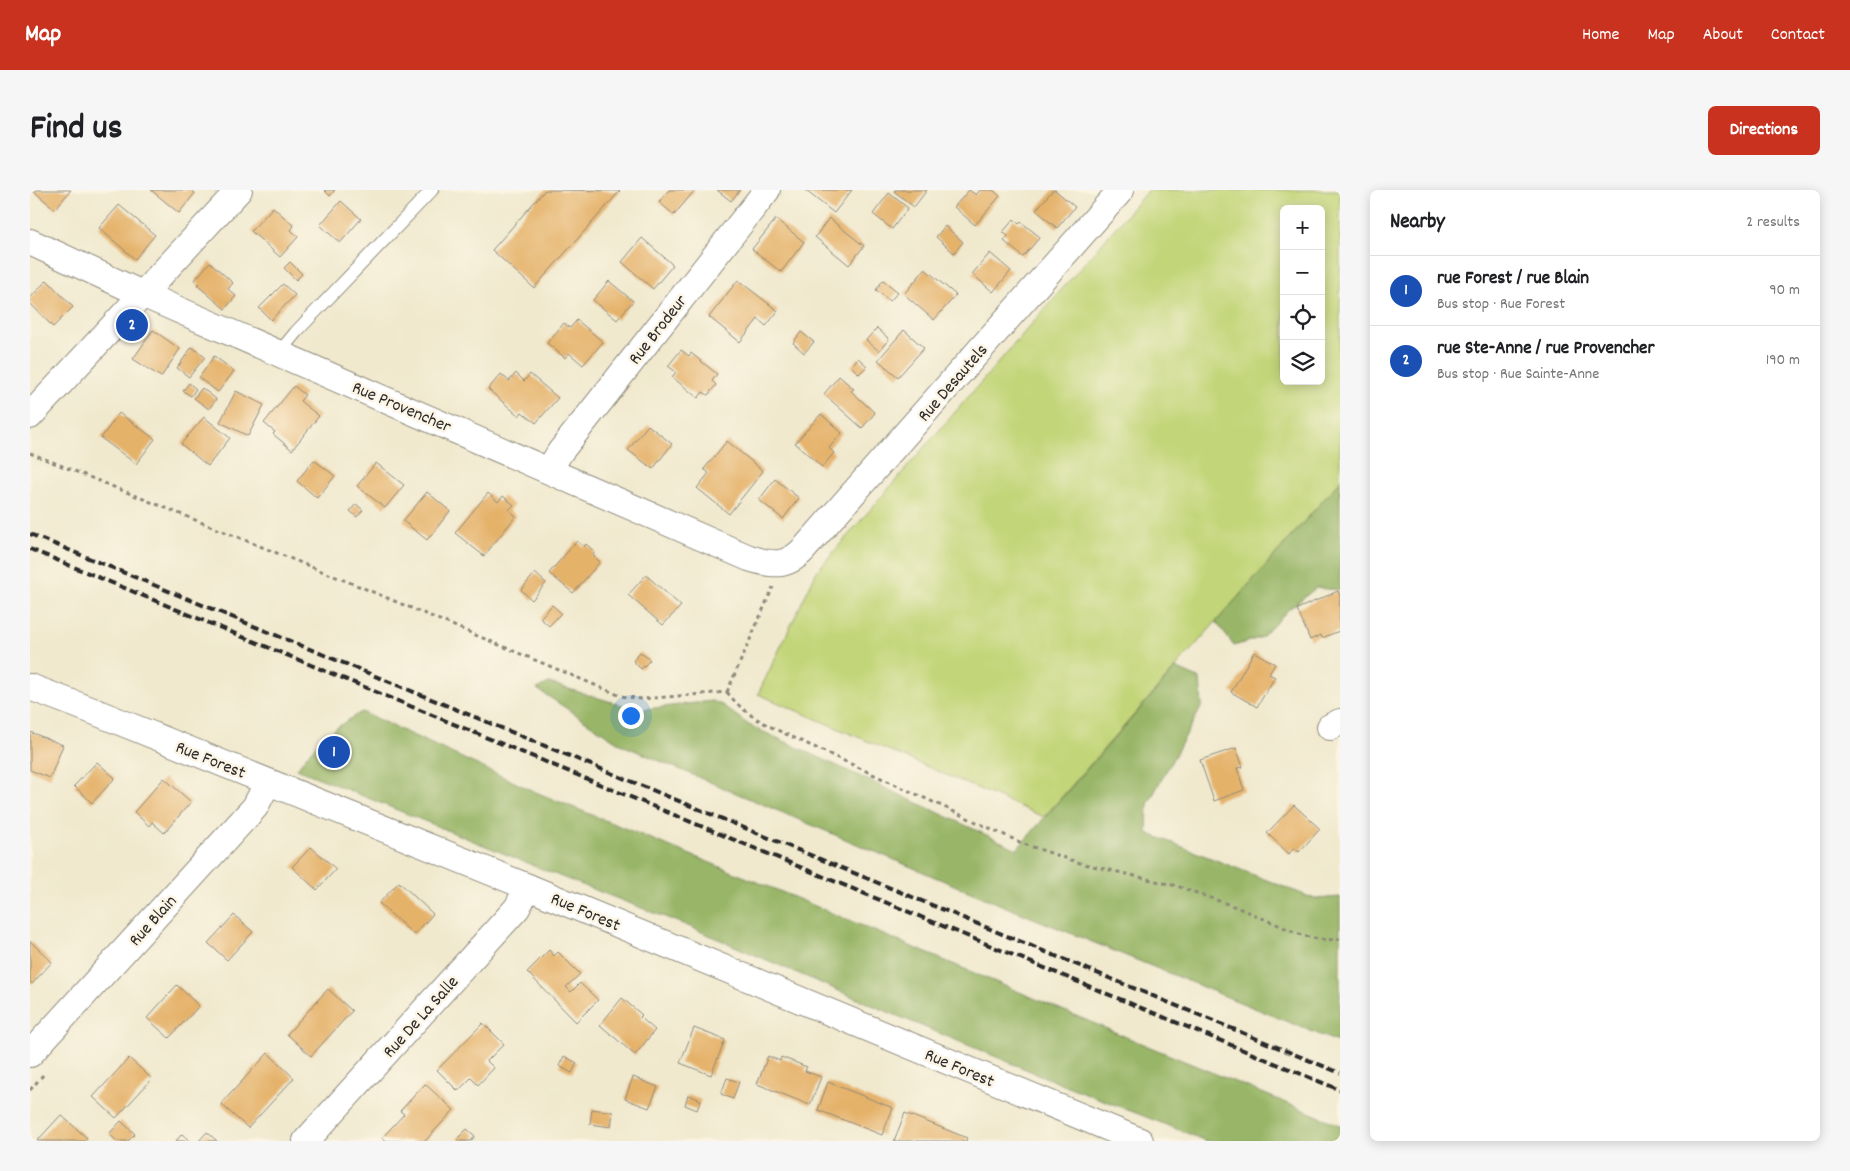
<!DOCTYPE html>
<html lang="en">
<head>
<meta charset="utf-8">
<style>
	body { margin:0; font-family:Dekko,sans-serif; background:#f6f6f6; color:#202124 }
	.controls { position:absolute; right:15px; top:15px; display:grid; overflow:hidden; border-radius:8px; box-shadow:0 2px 12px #0003 }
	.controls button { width:45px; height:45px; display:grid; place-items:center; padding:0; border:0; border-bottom:1px solid #e0e0e0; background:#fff; color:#202124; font:25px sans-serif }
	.you { position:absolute; left:600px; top:525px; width:18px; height:18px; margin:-12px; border:4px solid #fff; border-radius:50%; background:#1a73e8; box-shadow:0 0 0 8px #1a73e833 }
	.badge { display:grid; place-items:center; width:32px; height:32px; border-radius:50%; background:#c8321e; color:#fff; font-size:16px; font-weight:700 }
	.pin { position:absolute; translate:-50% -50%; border:2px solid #fff; box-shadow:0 1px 5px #0006 }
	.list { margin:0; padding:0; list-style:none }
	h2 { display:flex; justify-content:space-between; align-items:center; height:65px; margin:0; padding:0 20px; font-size:21px }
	h2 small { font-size:16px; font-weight:400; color:#757577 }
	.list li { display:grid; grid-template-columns:32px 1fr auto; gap:15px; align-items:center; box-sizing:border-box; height:70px; padding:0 20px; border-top:1px solid #e0e0e0 }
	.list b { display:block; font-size:19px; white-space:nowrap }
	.list p { margin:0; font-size:16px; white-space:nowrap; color:#757577 }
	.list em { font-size:16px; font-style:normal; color:#757577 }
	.icon { flex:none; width:28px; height:28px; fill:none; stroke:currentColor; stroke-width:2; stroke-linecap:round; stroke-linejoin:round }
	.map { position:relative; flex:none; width:1310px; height:951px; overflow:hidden; border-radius:8px }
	header { display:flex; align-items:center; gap:30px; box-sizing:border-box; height:70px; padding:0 25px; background:#c8321e; color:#fff }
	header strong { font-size:24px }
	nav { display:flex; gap:28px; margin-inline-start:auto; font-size:18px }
	.intro { display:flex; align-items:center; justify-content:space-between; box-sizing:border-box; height:120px; padding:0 30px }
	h1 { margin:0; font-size:35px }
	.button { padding:12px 22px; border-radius:8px; background:#c8321e; color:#fff; font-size:18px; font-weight:700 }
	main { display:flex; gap:30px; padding:0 30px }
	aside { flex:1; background:#fff; border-radius:8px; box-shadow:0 2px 12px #0003 }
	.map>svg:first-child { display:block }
	.green { fill:#c2d578; stroke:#768052; fill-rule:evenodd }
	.forest { fill:#99b668; stroke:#62704a }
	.building { fill:#e5b26b }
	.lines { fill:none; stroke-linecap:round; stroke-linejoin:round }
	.lane-casing { stroke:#8e8a7c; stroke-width:14 }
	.street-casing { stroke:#8e8a7c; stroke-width:28 }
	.path { stroke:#8e8a7c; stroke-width:3; stroke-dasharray:4 4; stroke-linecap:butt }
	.lane { stroke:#fff; stroke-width:12 }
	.street { stroke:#fff; stroke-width:26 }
	.rail { stroke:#2b2b2b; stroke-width:4; stroke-dasharray:8 4; stroke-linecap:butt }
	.labels { text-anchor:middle; stroke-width:5; stroke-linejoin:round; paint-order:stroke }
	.street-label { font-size:18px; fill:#2b2b2b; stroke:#fcf5e5 }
</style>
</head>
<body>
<header>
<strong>Map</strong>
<nav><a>Home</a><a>Map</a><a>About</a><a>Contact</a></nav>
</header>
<div class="intro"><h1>Find us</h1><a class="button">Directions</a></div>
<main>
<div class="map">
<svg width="1310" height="951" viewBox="0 0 1310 951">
	<rect width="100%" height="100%" fill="#fcf5e5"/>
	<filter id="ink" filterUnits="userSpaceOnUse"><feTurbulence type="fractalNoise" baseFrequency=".02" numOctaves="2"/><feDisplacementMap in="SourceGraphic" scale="10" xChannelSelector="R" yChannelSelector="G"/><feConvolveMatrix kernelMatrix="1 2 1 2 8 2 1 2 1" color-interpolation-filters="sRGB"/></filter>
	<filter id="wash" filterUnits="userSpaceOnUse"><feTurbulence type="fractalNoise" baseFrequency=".0096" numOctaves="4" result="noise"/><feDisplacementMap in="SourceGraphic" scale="20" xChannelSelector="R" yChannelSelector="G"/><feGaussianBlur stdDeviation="1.12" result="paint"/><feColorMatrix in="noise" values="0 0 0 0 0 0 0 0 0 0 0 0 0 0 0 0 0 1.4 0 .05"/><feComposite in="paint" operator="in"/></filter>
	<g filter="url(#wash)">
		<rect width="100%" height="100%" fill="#f0e9ce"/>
		<path class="green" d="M1118,0h192v291l-296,336 -286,-123 59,-123zM1254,19h37v172h-37z"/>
		<g class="forest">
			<path d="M1310,291v109l-24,-2 -27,21 -27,28 -28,9 -18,-24z"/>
			<path d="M1146,478l24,11 2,27 -54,98 -1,29 168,66 25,-2v146l-341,-139 -377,-159 -85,-56 12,-6 89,27 74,-9 10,4 27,20 268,124z"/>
			<path d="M332,522l176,81 239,97 373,157 190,78v16h-133l-155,-61 -164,-68 -200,-86 -129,-50 -262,-107c15,-24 40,-44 65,-57z"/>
		</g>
		<g id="blocks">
			<g class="building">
				<path d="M2,0h39l-16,19z"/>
				<path d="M121,0h40l4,3 -16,20z"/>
				<path d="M294,0h11l-5,6z"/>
				<path d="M515,0l75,1 -86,97 -42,-38z"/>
				<path d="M639,0h26l-21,25 -15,-13z"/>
				<path d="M687,0h23l-9,11z"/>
				<path d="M775,0h47l-18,23z"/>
				<path d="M865,0h32l-13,17 -20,-16z"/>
				<path d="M939,0l7,5 4,-5h13l7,6 -25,29 -21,-18z"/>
				<path d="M1023,0h2l20,17 -18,21 -21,-18z"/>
				<path d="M859,3l19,15 -16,21 -19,-15z"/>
				<path d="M311,11l20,18 -21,24 -20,-18z"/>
				<path d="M89,15l36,30 -20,24 -36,-31z"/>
				<path d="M243,17l21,19 -3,4 7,7 -18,20 -29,-26z"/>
				<path d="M799,28l35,28 -15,19 -34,-28z"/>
				<path d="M746,29l28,23 -23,30 -29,-23z"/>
				<path d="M984,29l5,5 2,-2 19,15 -17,20 -19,-16 4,-5 -5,-4z"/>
				<path d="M915,36l18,16 -9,11 -18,-16z"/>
				<path d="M612,48l31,27 -20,24 -31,-27z"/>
				<path d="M960,63l21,18 -18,21 -21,-18z"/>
				<path d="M180,72l23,21 -5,6 8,7 -11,13 -28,-24 2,-1 -4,-4z"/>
				<path d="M260,72l12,12 -6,6 -12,-12z"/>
				<path d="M895,79l31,26 -22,25 -30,-26z"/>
				<path d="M17,90l26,27 -20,20 -23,-24v-5z"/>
				<path d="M708,90l40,31 -12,15 -8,-7 -18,23 -31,-25z"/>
				<path d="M853,90l15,12 -8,9 -14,-11z"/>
				<path d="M579,91l24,20 -16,19 -24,-20z"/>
				<path d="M253,94l12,11 -24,25 -12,-12z"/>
				<path d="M547,130l26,22 -20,23 -14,-12 -4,5 -18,-15 17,-20 6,5z"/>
				<path d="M847,138l12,11 -10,12 -13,-11z"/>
				<path d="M123,140l27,19 -19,28 -28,-18z"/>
				<path d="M874,140l20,18 -26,29 -20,-17z"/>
				<path d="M771,142l13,10 -10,11 -11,-10z"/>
				<path d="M162,157l13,10 -16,20 -12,-9z"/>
				<path d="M651,160l8,6 2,-3 26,21 -5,7 4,4 -8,10 -5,-3 -5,6 -26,-21 4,-5 -8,-6z"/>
				<path d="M184,166l20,15 -16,21 -19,-14z"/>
				<path d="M828,168l9,8 -8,8 -8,-8z"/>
				<path d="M486,183l8,8 6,-7 28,24 -22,25 -14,-11 -3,4 -31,-27 13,-15 8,7z"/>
				<path d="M809,186l15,13 -3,2 24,22 -13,15 -38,-34z"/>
				<path d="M159,193l7,6 -5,7 -8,-5z"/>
				<path d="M264,196l11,9 -5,6 19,15 -27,34 -19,-16 2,-2 -11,-9z"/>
				<path d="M172,198l14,11 -7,10 -15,-11z"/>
				<path d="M206,201l28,14 -16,31 -28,-14z"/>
				<path d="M89,223l36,26 -19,25 -35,-26z"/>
				<path d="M791,224l21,19 -13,15 5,5 -12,14 -27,-24z"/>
				<path d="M174,227l26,21 -22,28 -27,-22z"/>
				<path d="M618,235l24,19 -19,25 -25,-19z"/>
				<path d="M697,251l36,30 -34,43 -32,-26 12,-15 -5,-4z"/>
				<path d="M284,270l21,16 -18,22 -20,-17z"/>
				<path d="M346,273l28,22 -19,23 -28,-22z"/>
				<path d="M745,289l24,19 -16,21 -24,-19z"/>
				<path d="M397,302l23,19 -23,29 -24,-19z"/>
				<path d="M458,303l10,9 5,-6 11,9 -5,5 7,6 -32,40 -29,-23z"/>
				<path d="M326,314l7,6 -6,7 -7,-6z"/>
				<path d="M547,351l7,6 2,-3 9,8 -2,3 7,7 -27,31 -24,-20z"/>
				<path d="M505,383l11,10 -14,17 -11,-10z"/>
				<path d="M616,385l35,31 -18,19 -35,-30z"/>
				<path d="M1308,401l2,5 -1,35 -17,7 -1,-3 -11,5 -13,-31z"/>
				<path d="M522,415l9,8 -12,13 -9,-8z"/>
				<path d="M610,462l10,8 -9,9 -8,-8z"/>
				<path d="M1224,462l21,12 -6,10 6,3 -18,30 -26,-15z"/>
				<path d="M0,542l33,13 -13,33 -20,-8z"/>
				<path d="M1206,558l7,19 -6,1 7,22 -30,11 -14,-41z"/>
				<path d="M67,572l18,16 -23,25 -18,-17z"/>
				<path d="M134,588l27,24 -27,31 -12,-11 -3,4 -15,-14z"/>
				<path d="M1264,615l26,24 -21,23 -5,-4 -5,6 -22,-21z"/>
				<path d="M281,657l25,22 -19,21 -25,-23z"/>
				<path d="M369,692l34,32 -19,21 -35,-32z"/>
				<path d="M204,725l19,17 -26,28 -19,-17z"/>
				<path d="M0,751l22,21 -20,22 -2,-2z"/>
				<path d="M519,760l5,6 4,-4 22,22 -14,13 5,5 9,-9 18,17 -22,22 -49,-50z"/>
				<path d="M147,795l22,21 -30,32 -22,-20z"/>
				<path d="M298,799l24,22 -41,45 -24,-22z"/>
				<path d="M592,808l20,17 -2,2 15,13 -20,25 -35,-30z"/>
				<path d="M453,833l21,21 -17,17 7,7 -16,17 -7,-7 -13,13 -21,-21z"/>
				<path d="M664,838l31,12 -14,35 -31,-12z"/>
				<path d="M238,863l26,25 -46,50 -27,-24z"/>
				<path d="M534,866l13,7 -5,10 -13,-7z"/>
				<path d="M738,866l12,5 1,-4 26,10 -2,4 16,6 -11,28 -53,-21z"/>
				<path d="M99,868l23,21 -36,39 -23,-21z"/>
				<path d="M603,887l25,10 -9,21 -24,-9z"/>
				<path d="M697,888l12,4 -6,17 -12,-5z"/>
				<path d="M798,892l65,26 -11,27 -64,-25z"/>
				<path d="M395,894l29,26 -29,31h-40l-3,-3 22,-24 -4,-3z"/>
				<path d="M658,905l13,5 -4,10 -12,-5z"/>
				<path d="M562,919l21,3 -2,15 -21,-3z"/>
				<path d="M875,923l62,25 -1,3h-72z"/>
				<path d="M31,925l26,23 -3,3h-47z"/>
				<path d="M91,931l14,13 -7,7h-11l-8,-7z"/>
				<path d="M437,939l8,7 -4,5h-11l-3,-2z"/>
				<path d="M177,942l10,9h-18z"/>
				<path d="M152,944l8,7h-14z"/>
			</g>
		</g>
	</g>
	<g filter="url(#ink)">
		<use href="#blocks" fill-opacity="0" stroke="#8e8a7c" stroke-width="1"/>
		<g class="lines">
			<g class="lane-casing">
				<path id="lane" d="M248,164l18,-22 136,-142"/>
			</g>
			<g class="street-casing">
				<g id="street">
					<path d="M0,52l112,52 607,264c23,7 37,10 55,-9l317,-359"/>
					<path d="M0,226l209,-226"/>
					<path d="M519,280l11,-18 207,-262"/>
					<path d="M0,497l63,24 435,176 612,254"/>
					<path d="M1300,537l10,-5"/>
					<path d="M0,864l225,-247 13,-25"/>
					<path d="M276,951l211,-233 11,-21"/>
				</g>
			</g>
			<g class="path">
				<path d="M0,263l331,134 260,109 21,3 85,-7"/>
				<path d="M697,502c15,19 27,26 48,37l249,115 56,19 97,23 59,21 68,29 22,4 14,-1"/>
				<path d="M697,502l46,-105"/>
				<path d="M0,900l13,-15"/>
			</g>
			<use href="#lane" class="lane"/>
			<use href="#street" class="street"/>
			<g class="rail">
				<path d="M0,344l1310,539"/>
				<path d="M0,359l1310,541"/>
			</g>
		</g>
	</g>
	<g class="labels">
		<g class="street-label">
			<text transform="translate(627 139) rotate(-52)" y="6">Rue Brodeur</text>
			<text transform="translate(922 192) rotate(-49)" y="6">Rue Desautels</text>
			<text transform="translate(372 216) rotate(23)" y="6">Rue Provencher</text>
			<text transform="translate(181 569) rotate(22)" y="6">Rue Forest</text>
			<text transform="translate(556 721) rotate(23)" y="6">Rue Forest</text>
			<text transform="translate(122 730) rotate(-48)" y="6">Rue Blain</text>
			<text transform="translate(390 826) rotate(-48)" y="6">Rue De La Salle</text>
			<text transform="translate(930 877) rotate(23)" y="6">Rue Forest</text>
		</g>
	</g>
</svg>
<div class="controls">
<button>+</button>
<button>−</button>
<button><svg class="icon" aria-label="locate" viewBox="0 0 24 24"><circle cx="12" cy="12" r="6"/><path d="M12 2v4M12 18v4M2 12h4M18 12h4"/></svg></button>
<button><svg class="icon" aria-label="layers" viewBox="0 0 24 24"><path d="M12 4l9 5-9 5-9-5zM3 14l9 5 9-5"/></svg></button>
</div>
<div class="you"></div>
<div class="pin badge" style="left:304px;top:562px;background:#1a4fb4">1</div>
<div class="pin badge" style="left:102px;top:135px;background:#1a4fb4">2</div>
</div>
<aside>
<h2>Nearby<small>2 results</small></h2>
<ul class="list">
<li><span class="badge" style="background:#1a4fb4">1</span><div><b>rue Forest / rue Blain</b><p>Bus stop · Rue Forest</p></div><em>90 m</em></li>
<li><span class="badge" style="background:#1a4fb4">2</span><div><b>rue Ste-Anne / rue Provencher</b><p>Bus stop · Rue Sainte-Anne</p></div><em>190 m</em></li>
</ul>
</aside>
</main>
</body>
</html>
